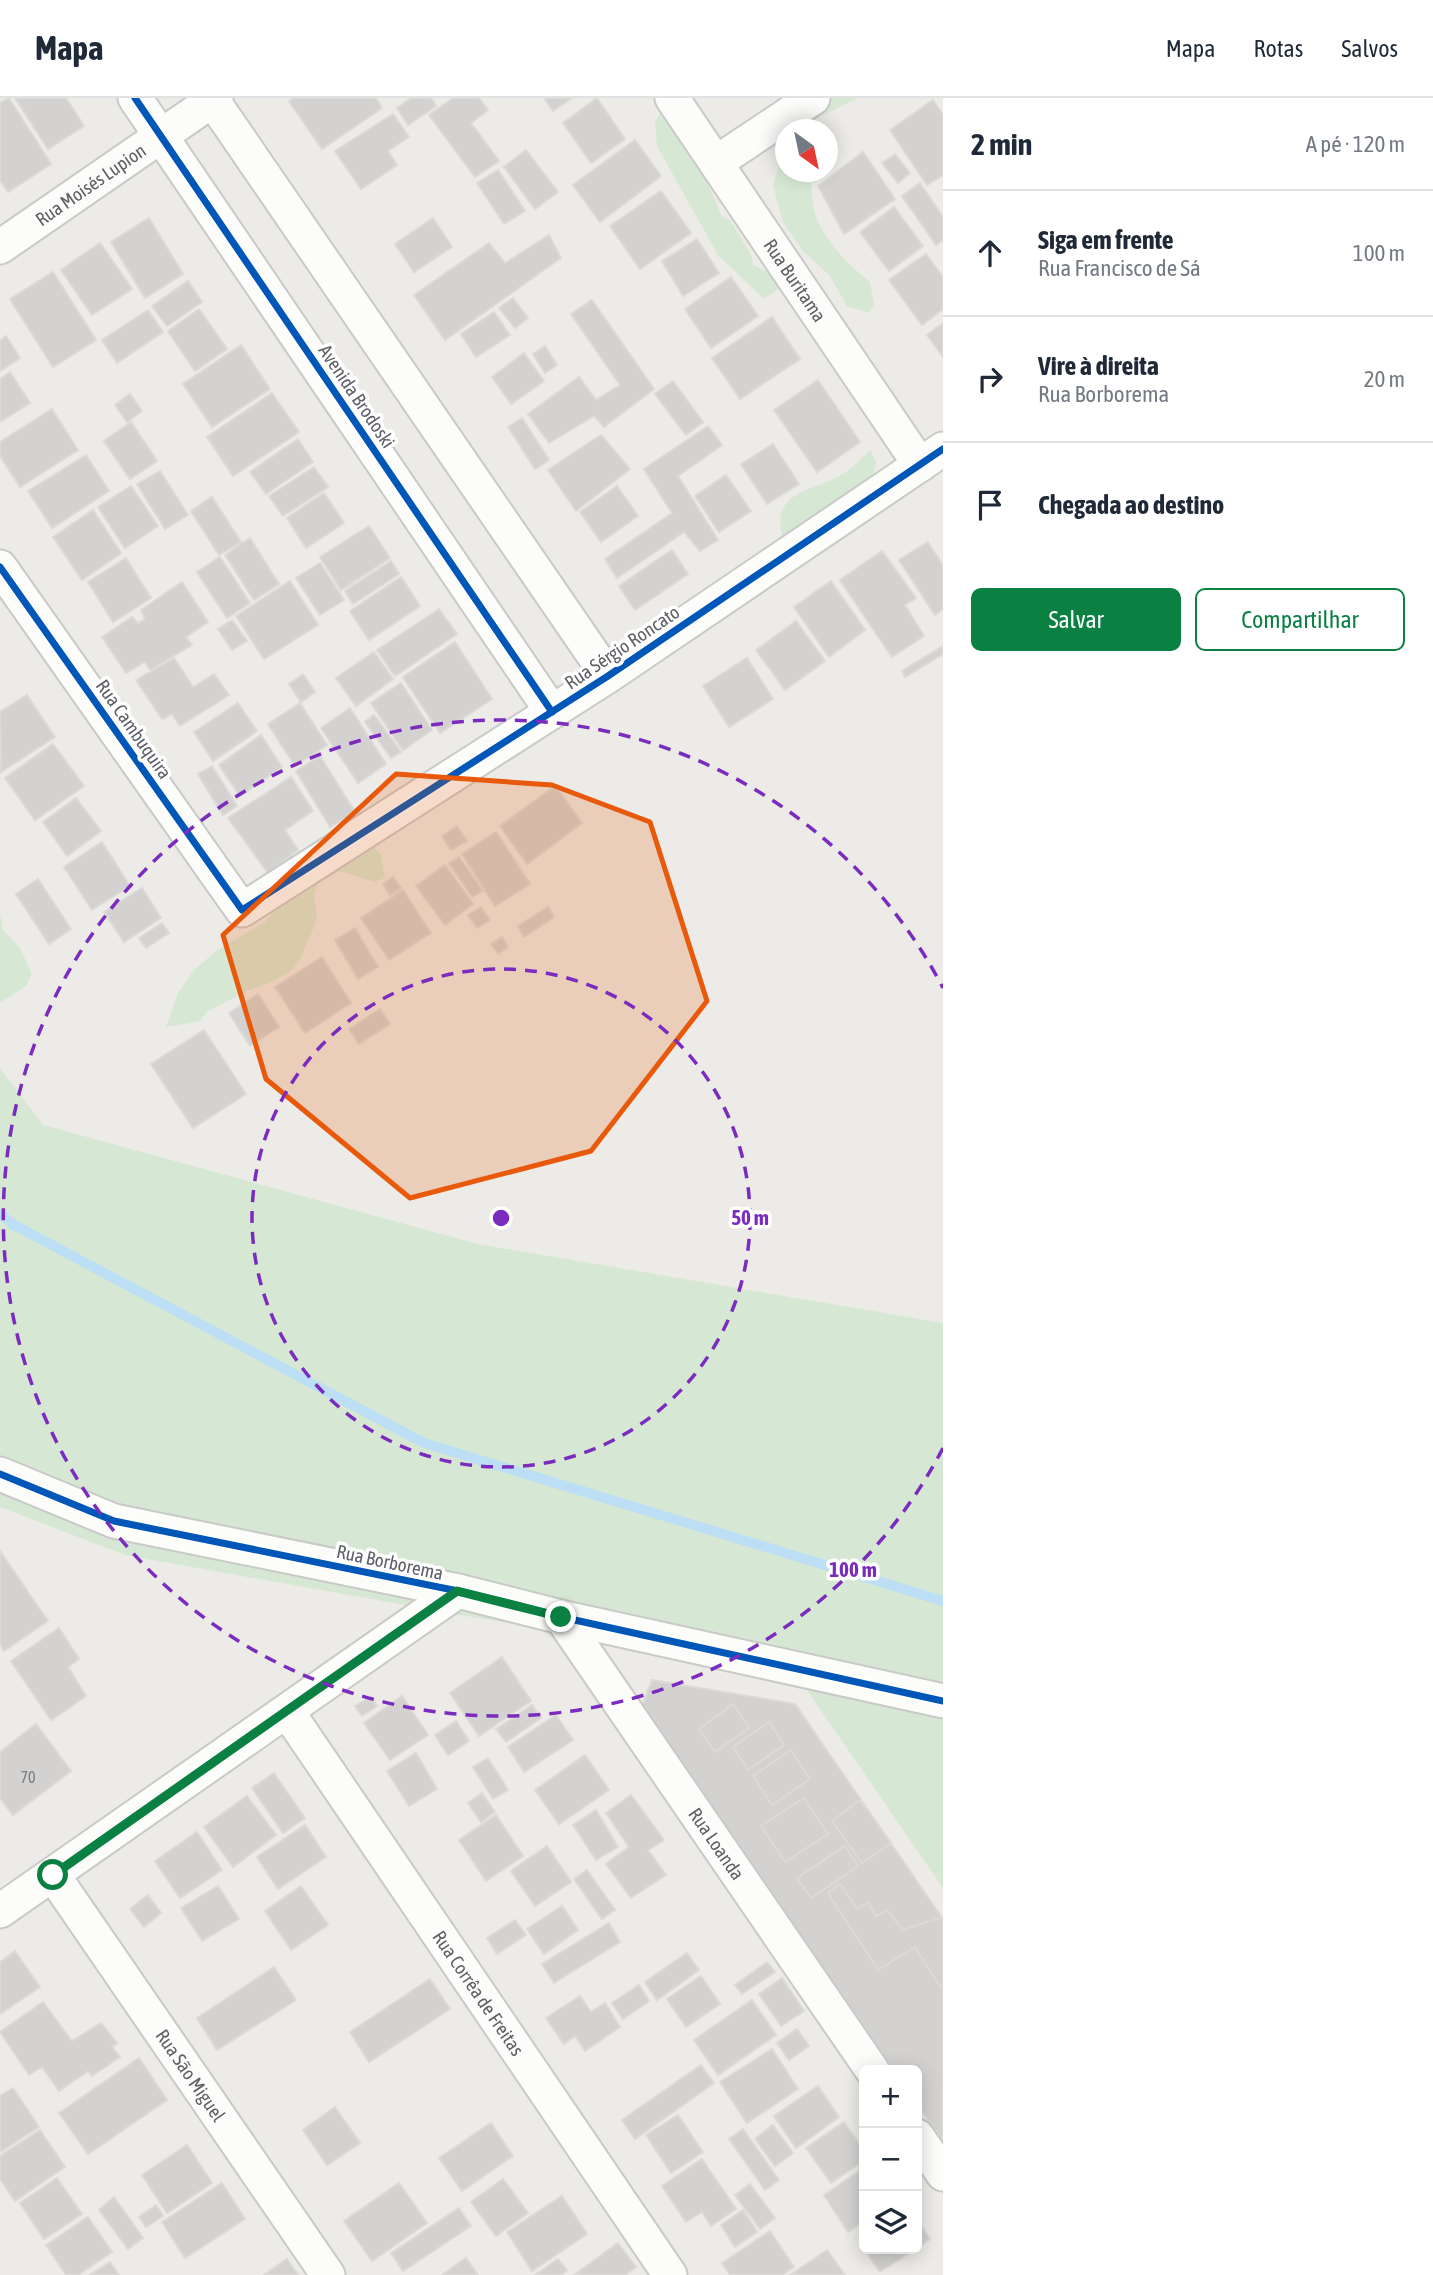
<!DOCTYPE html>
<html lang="pt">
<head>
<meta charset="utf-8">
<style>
	body { margin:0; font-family:"Asap Condensed",sans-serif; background:#f6f6f7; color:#1f2937 }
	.controls { position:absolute; right:21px; bottom:21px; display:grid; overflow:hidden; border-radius:10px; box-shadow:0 4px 18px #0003 }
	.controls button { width:63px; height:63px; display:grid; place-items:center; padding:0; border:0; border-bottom:2px solid #e0e1e3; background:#fff; color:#1f2937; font:35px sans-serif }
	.compass { position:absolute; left:775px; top:21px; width:63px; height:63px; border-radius:50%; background:#fff; box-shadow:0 4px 18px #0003; rotate:147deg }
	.stop { position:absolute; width:21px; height:21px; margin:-16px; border:5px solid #0b8043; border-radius:50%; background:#fff }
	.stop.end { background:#0b8043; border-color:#fff; box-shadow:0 2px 7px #0008 }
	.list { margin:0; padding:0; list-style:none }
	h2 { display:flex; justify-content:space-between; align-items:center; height:91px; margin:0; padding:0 28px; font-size:30px }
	h2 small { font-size:23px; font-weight:400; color:#747a83 }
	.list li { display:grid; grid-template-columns:46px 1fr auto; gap:21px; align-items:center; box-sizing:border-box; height:126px; padding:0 28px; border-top:2px solid #e0e1e3 }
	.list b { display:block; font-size:26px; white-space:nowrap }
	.list p { margin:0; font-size:23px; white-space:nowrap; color:#747a83 }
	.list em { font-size:23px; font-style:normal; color:#747a83 }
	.actions { display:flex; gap:14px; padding:21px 28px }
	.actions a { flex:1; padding:16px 0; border:2px solid #0b8043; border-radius:10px; text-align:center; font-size:24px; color:#0b8043 }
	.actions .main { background:#0b8043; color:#fff }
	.icon { flex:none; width:38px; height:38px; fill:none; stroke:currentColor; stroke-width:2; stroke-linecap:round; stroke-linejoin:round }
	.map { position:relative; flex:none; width:943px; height:2177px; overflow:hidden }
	header { display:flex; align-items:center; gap:42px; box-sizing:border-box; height:98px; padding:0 35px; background:#fff; border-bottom:2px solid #e0e1e3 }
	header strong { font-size:33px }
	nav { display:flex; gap:38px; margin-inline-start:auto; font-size:24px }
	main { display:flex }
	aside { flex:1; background:#fff }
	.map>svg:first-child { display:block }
	.green { fill:#d6e8d3 }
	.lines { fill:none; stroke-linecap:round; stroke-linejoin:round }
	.stream { stroke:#bcdff5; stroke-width:10 }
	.building { fill:#d3d2d0; stroke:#dcdad6; stroke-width:2 }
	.minor-casing { stroke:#c9c9c9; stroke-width:37 }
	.minor { stroke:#fcfcfb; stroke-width:33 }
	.cycleway-casing { stroke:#fff; stroke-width:11 }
	.cycleway { stroke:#0057b8; stroke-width:7 }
	.route { stroke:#0b8043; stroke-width:9 }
	.marked { fill:#e8590c; fill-opacity:0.2; stroke:#e8590c; stroke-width:5; stroke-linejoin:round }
	.ring { fill:none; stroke:#7b2cbf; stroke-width:3.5; stroke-dasharray:12 9 }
	.labels { text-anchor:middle; stroke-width:7; stroke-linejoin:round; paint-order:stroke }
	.number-label { font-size:16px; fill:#7c7e81 }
	.street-label { font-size:19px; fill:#5d6065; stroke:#fff }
	.centre { fill:#7b2cbf; stroke:#fff; stroke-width:3.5 }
	.ring-label { font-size:21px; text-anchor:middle; font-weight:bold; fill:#7b2cbf; stroke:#fff; stroke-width:7; stroke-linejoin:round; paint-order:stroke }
</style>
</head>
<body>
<header>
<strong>Mapa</strong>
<nav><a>Mapa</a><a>Rotas</a><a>Salvos</a></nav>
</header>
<main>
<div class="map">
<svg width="943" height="2177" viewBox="0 0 943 2177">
	<rect width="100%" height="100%" fill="#ecebe7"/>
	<g class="green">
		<path d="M831,0h26l-43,22 4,9 -32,1v42h33l-8,9c1,13 1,27 6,38 10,25 33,47 53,63l4,22 -5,9 -22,-7 -17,-30 -27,-25 -20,-29 -10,-37 7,-21 2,-24 3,-11z"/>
		<path d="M661,14c24,26 49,72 61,105l8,3 21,35 2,10 23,11 5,11 -17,12 -46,-44 -61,-109 -2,-24z"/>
		<path d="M870,352l6,12 -5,23 -88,54c-14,-49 30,-47 58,-64 11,-6 20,-16 29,-25z"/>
		<path d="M374,749l7,8 4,23 -11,4 -34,-11 -22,12 -4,11 3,21 -3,12 -14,33 -8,10 -20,12 -25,9 -31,16 -9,5 -7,9 -34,6 12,-34 16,-23 22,-19 49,-29 14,-18 87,-56z"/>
		<path d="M0,816l3,16 17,18 12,26 -6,12 -26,17z"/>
		<path d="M0,970l43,57 435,119 465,79v565l-141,-205 -208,-46 -128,-21 -341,-61 -125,-48z"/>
	</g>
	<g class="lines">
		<path class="stream" d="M0,1116l14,11 410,218 519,158"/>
	</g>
	<g class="building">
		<path d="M9,0l42,66 -43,28 -8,-12v-77z"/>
		<path d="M15,0h51l18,28 -36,23z"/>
		<path d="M294,0h82l6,10 -60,41 -33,-48z"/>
		<path d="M411,0h20l5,8 -28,19 -11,-17z"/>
		<path d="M453,0h26l9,12 -17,13 28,38 -24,16 -46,-62z"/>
		<path d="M544,0h28l-19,13z"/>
		<path d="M597,0l28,41 -34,24 -28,-40z"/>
		<path d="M933,2l10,15v60l-16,10 -37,-55z"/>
		<path d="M393,16l16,23 -21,14 9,14 -36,24 -26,-38z"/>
		<path d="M635,42l26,36 -61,46 -27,-37z"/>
		<path d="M526,52l32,42 -23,17 -31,-42z"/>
		<path d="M863,54l32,47 -51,35 -26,-48z"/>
		<path d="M895,56l15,19 -12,10 -16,-20z"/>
		<path d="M498,72l27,41 -21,13 -27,-41z"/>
		<path d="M920,85l23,34v23l-7,5 -34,-49z"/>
		<path d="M661,93l30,42 -51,36 -30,-43z"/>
		<path d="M894,109l29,39 -34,25 -29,-39z"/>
		<path d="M149,120l34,56 -38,24 -34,-56z"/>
		<path d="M433,120l19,29 -38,25 -19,-28z"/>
		<path d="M549,137l12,23 -116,82 -31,-45 75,-52 16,20z"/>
		<path d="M697,141l22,34 -36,23 -21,-35z"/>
		<path d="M100,145l32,46 -40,26 -31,-45z"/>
		<path d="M926,156l17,23v32l-21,16 -33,-45z"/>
		<path d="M53,174l43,68 -43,27 -43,-68z"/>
		<path d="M731,179l27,39 -47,32 -26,-39z"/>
		<path d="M188,183l14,21 -35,24 -15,-20z"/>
		<path d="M513,200l15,20 -13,10 -16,-20z"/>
		<path d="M592,202l62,89 -50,38 -10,-11 -45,27 -21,-29 51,-37 17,23 24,-15 -49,-71z"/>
		<path d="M199,211l28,40 -32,22 -27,-40z"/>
		<path d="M148,212l15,22 -46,31 -15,-23z"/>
		<path d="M494,214l16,23 -34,22 -15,-23z"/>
		<path d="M772,219l28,42 -60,40 -28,-41z"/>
		<path d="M943,225v34l-16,-22z"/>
		<path d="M6,238l14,22 -20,13v-30z"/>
		<path d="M241,247l29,44 -58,38 -29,-43z"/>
		<path d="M545,248l12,19 -12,8 -12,-19z"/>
		<path d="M524,255l20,28 -33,23 -19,-27z"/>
		<path d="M10,274l20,31 -30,19v-43z"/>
		<path d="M818,282l42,62 -43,30 -43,-62z"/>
		<path d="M673,283l30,41 -17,13 -31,-41z"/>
		<path d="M272,295l27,39 -66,44 -26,-39z"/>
		<path d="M130,296l12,17 -15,11 -12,-17z"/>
		<path d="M52,311l26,41 -58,37 -20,-31v-14z"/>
		<path d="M522,320l27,42 -14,9 -27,-42z"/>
		<path d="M131,324l26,39 -27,18 -26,-38z"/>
		<path d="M708,328l14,19 -44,31 40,64 -18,11 -16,-19 -67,46 -12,-19 67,-46 -28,-44z"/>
		<path d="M601,337l29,34 -54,42 -28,-41z"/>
		<path d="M298,341l15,23 -47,32 -16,-22z"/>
		<path d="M773,346l26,40 -32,20 -26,-40z"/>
		<path d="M86,357l23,36 -57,37 -24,-37z"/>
		<path d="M314,369l14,20 -45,29 -14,-20z"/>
		<path d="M160,373l28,44 -23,14 -28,-45z"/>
		<path d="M726,377l25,36 -32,21 -24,-36z"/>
		<path d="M131,388l27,40 -33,22 -27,-41z"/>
		<path d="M617,388l21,30 -37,26 -21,-30z"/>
		<path d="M324,395l20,30 -38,25 -19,-30z"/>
		<path d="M212,399l29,45 -22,13 -28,-44z"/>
		<path d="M93,412l28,43 -39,27 -29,-43z"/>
		<path d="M369,428l21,32 -49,32 -21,-33z"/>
		<path d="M250,440l29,46 -25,16 -29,-45z"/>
		<path d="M928,444l15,24v43l-8,6 -36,-55z"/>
		<path d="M672,452l16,24 -53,36 -16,-24z"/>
		<path d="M882,453l34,47 -11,7 19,31 -32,21 -52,-77z"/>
		<path d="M220,459l30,46 -23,15 -30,-46z"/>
		<path d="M126,460l25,40 -38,24 -25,-40z"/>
		<path d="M391,463l8,13 -46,30 -8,-13z"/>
		<path d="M320,465l24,37 -24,15 -24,-37z"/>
		<path d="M401,479l19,29 -51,34 -19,-29z"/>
		<path d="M290,483l28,44 -54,34 -28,-43z"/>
		<path d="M831,483l34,49 -36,27 -35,-50z"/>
		<path d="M182,484l26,40 -22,15 6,8 -42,25 -5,-8 -19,11 -24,-36 30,-20 6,6 7,-4 -4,-9z"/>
		<path d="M439,511l18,25 -62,42 -18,-26z"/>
		<path d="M232,522l15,21 -15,9 -14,-21z"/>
		<path d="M796,523l29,40 -40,29 -29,-40z"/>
		<path d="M455,544l37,57 -52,34 -37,-56z"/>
		<path d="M943,548v8l-38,23 -3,-6z"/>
		<path d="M374,554l19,27 -37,27 -20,-28z"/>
		<path d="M174,560l19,29 21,-13 15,21 -49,31 -8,-12 -10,5 -26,-39z"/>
		<path d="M747,560l26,41 -44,28 -26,-41z"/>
		<path d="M303,576l12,18 -14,10 -12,-18z"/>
		<path d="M401,585l31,47 -29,20 -32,-47z"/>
		<path d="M27,597l28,42 -54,35 -1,-60z"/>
		<path d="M238,605l19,28 -44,30 -19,-29z"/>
		<path d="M300,605l27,42 -32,21 -27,-42z"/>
		<path d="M350,610l36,56 -28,19 -37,-55z"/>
		<path d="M374,617l27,37 -10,6 -26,-36z"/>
		<path d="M261,637l21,32 -42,29 -21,-31z"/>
		<path d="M53,646l31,42 -49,34 -30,-42z"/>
		<path d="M320,658l35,56 -25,15 -34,-56z"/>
		<path d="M212,668l25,40 -14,9 -25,-41z"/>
		<path d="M291,679l22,34 -28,19 13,20 -30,23 -40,-55z"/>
		<path d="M555,688l27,37 -55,41 -27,-38z"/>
		<path d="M76,700l25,33 -34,25 -24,-34z"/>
		<path d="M457,728l10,15 -16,9 -9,-14z"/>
		<path d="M496,734l34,52 -35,22 -33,-52z"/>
		<path d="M102,744l28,44 -38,24 -28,-43z"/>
		<path d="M459,759l24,34 -11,6 -23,-34z"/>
		<path d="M445,767l28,39 -28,21 -29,-39z"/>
		<path d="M393,779l8,11 -11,7 -7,-11z"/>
		<path d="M38,781l33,50 -22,15 -33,-50z"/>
		<path d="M142,790l19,30 -37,24 -20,-30z"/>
		<path d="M403,792l28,43 -42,27 -28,-42z"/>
		<path d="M481,809l9,13 -13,8 -9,-13z"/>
		<path d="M548,809l6,10 -30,20 -6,-11z"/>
		<path d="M162,825l7,10 -23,15 -7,-10z"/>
		<path d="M355,830l23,39 -20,12 -23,-39z"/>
		<path d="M502,839l6,10 -10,7 -7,-10z"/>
		<path d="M322,859l29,46 -46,30 -30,-46z"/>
		<path d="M258,896l21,33 -29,19 -21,-33z"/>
		<path d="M380,911l10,15 -31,20 -10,-15z"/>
		<path d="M204,932l42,64 -53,34 -42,-64z"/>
		<path d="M0,1453l48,70 -44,30 -4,-7z"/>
		<path d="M59,1530l20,31 -11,8 18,29 -35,24 -40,-59z"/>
		<path d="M502,1559l29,44 -52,35 -29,-43z"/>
		<path d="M652,1582l143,24 148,215v222l-26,-37v-34h-24l-252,-362z"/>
		<path d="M402,1598l26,39 -38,25 -26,-37z"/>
		<path d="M371,1599l6,9 -15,10 -7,-10z"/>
		<path d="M733,1606l16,24 -34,24 -16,-23z"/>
		<path d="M532,1607l9,13 -35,24 -10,-13z"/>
		<path d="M556,1617l17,25 -49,32 -16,-25z"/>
		<path d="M456,1623l13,20 -21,14 -13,-20z"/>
		<path d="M769,1624l15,23 -36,25 -15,-23z"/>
		<path d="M36,1626l35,47 -58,44 -13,-17v-46z"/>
		<path d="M791,1652l19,29 -38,26 -19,-29z"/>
		<path d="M416,1655l21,36 -28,17 -22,-35z"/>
		<path d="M585,1657l24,35 -50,34 -24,-34z"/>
		<path d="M488,1660l20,32 -15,9 -20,-32z"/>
		<path d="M274,1675l31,45 -22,15 -31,-45z"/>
		<path d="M482,1695l13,19 -14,10 -13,-19z"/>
		<path d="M631,1697l33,45 -16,10 18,25 -35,23 -25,-34 23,-17 -23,-34z"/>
		<path d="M247,1698l29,39 -43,32 -29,-40z"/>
		<path d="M804,1700l24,36 -43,28 -24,-36z"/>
		<path d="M860,1702l31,43 -29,20 -30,-42z"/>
		<path d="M596,1712l22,37 -22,13 -23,-35z"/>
		<path d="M496,1717l27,41 -37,25 -27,-41z"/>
		<path d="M305,1727l21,32 -48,32 -21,-32z"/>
		<path d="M197,1734l25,38 -42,28 -25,-37z"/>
		<path d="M547,1748l24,36 -36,24 -24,-35z"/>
		<path d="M845,1748l13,20 -47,32 -14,-20z"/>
		<path d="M587,1772l28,40 -13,9 -28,-40z"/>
		<path d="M840,1785l17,26 11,-6 8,13 11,-6 16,20 40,-13v70l-2,1 -26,-41 -37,23 -50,-77z"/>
		<path d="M218,1788l21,33 -37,22 -21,-33z"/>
		<path d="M301,1788l27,39 -37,25 -26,-39z"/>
		<path d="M148,1797l13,18 -17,14 -14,-18z"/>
		<path d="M562,1808l16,24 -34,24 -17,-25z"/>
		<path d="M515,1822l11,15 -29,19 -10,-16z"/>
		<path d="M609,1825l11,19 -66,41 -12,-19z"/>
		<path d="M15,1853l25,36 -40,27v-52z"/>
		<path d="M687,1855l12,17 -42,30 -12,-18z"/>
		<path d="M767,1864l8,10 -33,22 -7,-9z"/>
		<path d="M274,1869l22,33 -79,50 -20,-32z"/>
		<path d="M701,1878l19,28 -34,23 -19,-28z"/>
		<path d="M782,1880l22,33 -23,15 -22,-32z"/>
		<path d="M430,1881l20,30 -81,53 -19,-30z"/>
		<path d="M639,1887l10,16 -26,18 -11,-16z"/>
		<path d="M580,1898l11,16 14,-9 15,24 -35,24 -10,-15 -11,8 -18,-26z"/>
		<path d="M752,1902l24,35 -58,40 -24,-35z"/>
		<path d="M43,1904l29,39 29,-18 16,20 -5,4 8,10 -28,19 -4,-5 -29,20 -17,-24 -13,8 -29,-43z"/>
		<path d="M797,1931l12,17 -20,14 -12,-17z"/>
		<path d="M772,1951l26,40 -51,34 -27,-41z"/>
		<path d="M139,1960l28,42 -79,54 -29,-41z"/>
		<path d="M701,1967l13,18 -79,56 -13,-19z"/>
		<path d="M818,1988l21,31 -43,31 -22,-32z"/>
		<path d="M13,1990l26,39 -39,25v-56z"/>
		<path d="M335,2009l25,36 -33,22 -24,-35z"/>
		<path d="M678,2017l25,37 -32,21 -25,-38z"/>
		<path d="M844,2024l20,29v9l-33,23 -25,-35z"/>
		<path d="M491,2025l22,33 -51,35 -23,-33z"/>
		<path d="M773,2027l20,28 -18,13 -20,-27z"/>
		<path d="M743,2031l36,51 -14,10 -36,-51z"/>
		<path d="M40,2032l25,37 -50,34 -15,-22v-23z"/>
		<path d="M187,2047l25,38 -45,30 -25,-38z"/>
		<path d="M702,2061l34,50 -25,17 -9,-14 -16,10 -24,-36z"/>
		<path d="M864,2070v53l-16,11 -24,-37z"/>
		<path d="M57,2080l25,36 -38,25 -24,-36z"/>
		<path d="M503,2081l25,34 -32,23 -25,-34z"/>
		<path d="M222,2085l23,36 -60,39 -23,-36z"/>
		<path d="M399,2085l28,40 -55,38 -28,-40z"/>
		<path d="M750,2086l25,34 -15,11 -25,-34z"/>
		<path d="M562,2098l25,38 -55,37 -25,-39z"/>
		<path d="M114,2099l29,41 -15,11 -29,-39z"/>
		<path d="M156,2107l7,11 -17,11 -7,-10z"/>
		<path d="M459,2110l12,18 -68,45 -12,-18z"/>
		<path d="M743,2112l14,22 -22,15 -14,-22z"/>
		<path d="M88,2119l24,35 -34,23h-12l-20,-30z"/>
		<path d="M917,2122l13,19 -13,9z"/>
		<path d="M770,2133l24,36 -12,8h-52l-8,-12z"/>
		<path d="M618,2145l18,24 -11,8h-51z"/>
		<path d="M864,2151h51l-35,23z"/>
		<path d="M827,2152l18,25h-55z"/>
		<path d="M466,2160l12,17h-36z"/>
		<path d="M287,2161l11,16h-34z"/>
		<path d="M558,2161l9,11 -6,5h-26z"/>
		<path d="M110,2164l9,13h-29z"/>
	</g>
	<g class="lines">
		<g class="minor-casing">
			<g id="minor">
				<path d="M135,0l417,614"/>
				<path d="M211,0l397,578"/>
				<path id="s1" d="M672,0l248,367"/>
				<path d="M717,64l96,-64"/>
				<path id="s2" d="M0,149l216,-149"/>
				<path d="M0,469l242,343 366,-234 335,-227"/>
				<path d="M0,1376l114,47 344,70 103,26 382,84"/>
				<path id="s3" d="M561,1519l311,453"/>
				<path id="s4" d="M287,1613l383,564"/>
				<path id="s5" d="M53,1777l275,400"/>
				<path d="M0,1813l458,-320"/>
				<path d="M917,2038l26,38"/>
			</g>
		</g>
		<use href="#minor" class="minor"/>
		<g class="cycleway-casing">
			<g id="cycleway">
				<path d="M135,0l417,614"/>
				<path d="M0,469l242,343 366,-234 335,-227"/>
				<path d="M0,1376l114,47 344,70 103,26 382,84"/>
			</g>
		</g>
		<use href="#cycleway" class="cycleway"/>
	</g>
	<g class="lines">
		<path class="route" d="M53,1777l404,-284 104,26"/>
	</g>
	<path class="marked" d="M396,676l156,11 98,37 57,179 -116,150 -181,47 -144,-119 -43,-144z"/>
	<g class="ring">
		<circle cx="501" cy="1120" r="249"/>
		<path d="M943 1350A498 498 0 1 1 943 890"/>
	</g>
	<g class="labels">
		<g class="number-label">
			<text x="28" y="1685">70</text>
		</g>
		<g class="street-label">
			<text dy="7" stroke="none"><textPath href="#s2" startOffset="110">Rua Moisés Lupion</textPath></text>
			<text dy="7" stroke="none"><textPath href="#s1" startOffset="220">Rua Buritama</textPath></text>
			<text transform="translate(357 298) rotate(56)" y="7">Avenida Brodoski</text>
			<text transform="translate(622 549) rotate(-34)" y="7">Rua Sérgio Roncato</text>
			<text transform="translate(134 631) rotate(55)" y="7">Rua Cambuquira</text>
			<text transform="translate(390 1464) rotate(12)" y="7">Rua Borborema</text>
			<text dy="7" stroke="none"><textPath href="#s3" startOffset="275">Rua Loanda</textPath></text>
			<text dy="7" stroke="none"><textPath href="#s4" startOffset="341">Rua Corrêa de Freitas</textPath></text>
			<text dy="7" stroke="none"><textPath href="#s5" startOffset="243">Rua São Miguel</textPath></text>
		</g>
	</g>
	<circle cx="501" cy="1120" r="10" class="centre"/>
	<g class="ring-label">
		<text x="750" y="1127">50 m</text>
		<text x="853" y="1479">100 m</text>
	</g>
</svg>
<div class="controls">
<button>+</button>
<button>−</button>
<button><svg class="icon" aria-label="layers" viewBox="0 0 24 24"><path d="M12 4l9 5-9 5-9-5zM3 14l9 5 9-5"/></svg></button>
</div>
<svg class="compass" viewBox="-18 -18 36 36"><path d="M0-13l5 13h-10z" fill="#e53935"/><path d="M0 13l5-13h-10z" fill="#747a83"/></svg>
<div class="stop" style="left:53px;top:1777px"></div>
<div class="stop end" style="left:561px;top:1519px"></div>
</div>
<aside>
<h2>2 min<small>A pé · 120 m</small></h2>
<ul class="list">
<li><svg class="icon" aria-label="ahead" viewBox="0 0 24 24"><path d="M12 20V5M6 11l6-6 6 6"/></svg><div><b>Siga em frente</b><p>Rua Francisco de Sá</p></div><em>100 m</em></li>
<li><svg class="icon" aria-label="right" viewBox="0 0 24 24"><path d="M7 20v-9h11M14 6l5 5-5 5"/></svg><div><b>Vire à direita</b><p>Rua Borborema</p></div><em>20 m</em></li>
<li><svg class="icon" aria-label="arrive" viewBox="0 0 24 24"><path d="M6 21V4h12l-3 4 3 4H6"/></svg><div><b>Chegada ao destino</b></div></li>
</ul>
<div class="actions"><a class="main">Salvar</a><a>Compartilhar</a></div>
</aside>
</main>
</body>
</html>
